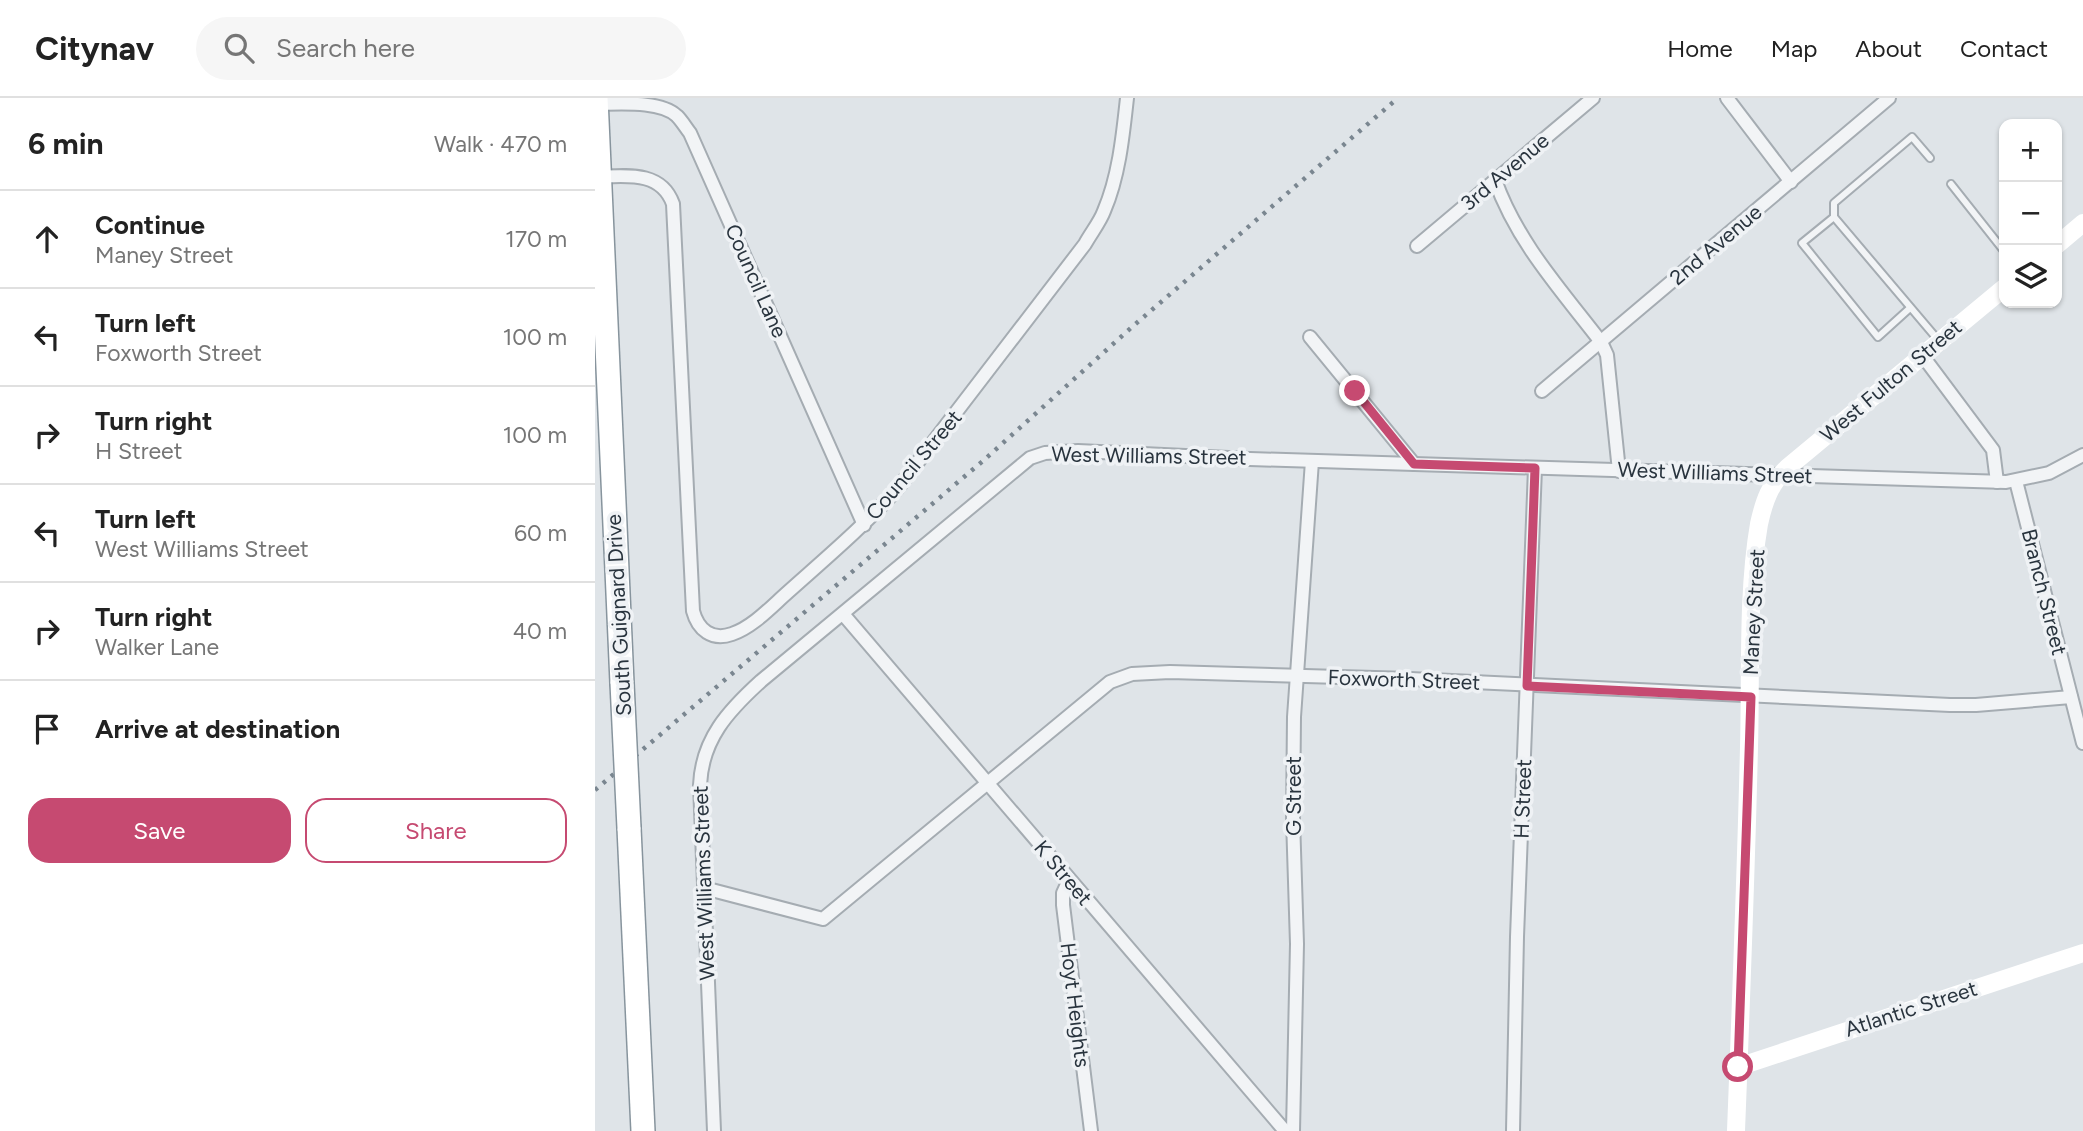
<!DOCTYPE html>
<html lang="en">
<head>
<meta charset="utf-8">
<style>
	body { margin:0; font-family:Figtree,sans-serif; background:#f6f6f6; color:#222 }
	.controls { position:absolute; right:21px; top:21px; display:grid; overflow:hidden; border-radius:14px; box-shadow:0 2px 5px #0004 }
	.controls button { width:63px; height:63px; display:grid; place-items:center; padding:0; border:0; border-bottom:2px solid #e0e0e0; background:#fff; color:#222; font:35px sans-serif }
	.stop { position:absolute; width:21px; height:21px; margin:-16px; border:5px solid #c64a71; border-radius:50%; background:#fff }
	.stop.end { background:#c64a71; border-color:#fff; box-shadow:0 2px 7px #0008 }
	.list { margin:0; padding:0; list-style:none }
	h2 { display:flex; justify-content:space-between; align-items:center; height:91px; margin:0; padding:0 28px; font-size:30px }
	h2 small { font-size:23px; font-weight:400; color:#767676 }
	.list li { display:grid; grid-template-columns:46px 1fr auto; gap:21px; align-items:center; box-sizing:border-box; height:98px; padding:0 28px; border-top:2px solid #e0e0e0 }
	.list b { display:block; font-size:26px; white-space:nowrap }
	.list p { margin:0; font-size:23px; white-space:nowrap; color:#767676 }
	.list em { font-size:23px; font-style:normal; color:#767676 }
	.actions { display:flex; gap:14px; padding:21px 28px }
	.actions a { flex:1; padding:16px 0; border:2px solid #c64a71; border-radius:21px; text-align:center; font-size:24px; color:#c64a71 }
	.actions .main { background:#c64a71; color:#fff }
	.icon { flex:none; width:38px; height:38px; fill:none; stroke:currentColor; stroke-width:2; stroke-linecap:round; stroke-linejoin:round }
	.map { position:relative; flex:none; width:1488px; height:1033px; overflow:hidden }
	header { display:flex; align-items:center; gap:42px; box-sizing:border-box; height:98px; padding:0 35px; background:#fff; border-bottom:2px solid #e0e0e0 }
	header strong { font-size:33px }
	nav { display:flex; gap:38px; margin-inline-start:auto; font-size:24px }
	.search { width:490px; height:63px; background:#f6f6f6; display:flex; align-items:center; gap:18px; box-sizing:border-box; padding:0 24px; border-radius:38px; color:#767676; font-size:26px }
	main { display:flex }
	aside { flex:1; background:#fff }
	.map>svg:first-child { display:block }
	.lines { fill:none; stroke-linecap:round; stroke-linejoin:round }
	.lane-casing { stroke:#a5acb2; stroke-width:10 }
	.street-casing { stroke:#a5acb2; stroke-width:16 }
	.highway-casing { stroke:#87949d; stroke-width:26 }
	.lane { stroke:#f2f4f6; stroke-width:6 }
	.street { stroke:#f2f4f6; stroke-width:12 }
	.secondary { stroke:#fff; stroke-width:18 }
	.highway { stroke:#fff; stroke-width:23 }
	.rail { stroke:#7a8690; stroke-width:4.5; stroke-dasharray:3.5 7; stroke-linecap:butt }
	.highway-bridge-casing { stroke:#87949d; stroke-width:26; stroke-linecap:butt }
	.highway-bridge { stroke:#fff; stroke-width:23 }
	.route { stroke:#c64a71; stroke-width:9 }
	.labels { text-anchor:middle; stroke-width:7; stroke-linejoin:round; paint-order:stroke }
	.street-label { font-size:21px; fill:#29343e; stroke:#eff2f5 }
</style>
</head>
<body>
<header>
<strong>Citynav</strong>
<div class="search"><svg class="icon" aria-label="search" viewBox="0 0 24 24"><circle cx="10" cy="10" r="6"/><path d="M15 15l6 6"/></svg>Search here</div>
<nav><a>Home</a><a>Map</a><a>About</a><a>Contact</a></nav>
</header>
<main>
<aside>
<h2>6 min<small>Walk · 470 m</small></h2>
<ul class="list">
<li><svg class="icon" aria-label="ahead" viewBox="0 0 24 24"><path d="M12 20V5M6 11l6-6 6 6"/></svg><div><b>Continue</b><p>Maney Street</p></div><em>170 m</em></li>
<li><svg class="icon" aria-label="left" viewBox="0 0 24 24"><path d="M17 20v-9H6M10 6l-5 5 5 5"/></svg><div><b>Turn left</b><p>Foxworth Street</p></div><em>100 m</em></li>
<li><svg class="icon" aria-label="right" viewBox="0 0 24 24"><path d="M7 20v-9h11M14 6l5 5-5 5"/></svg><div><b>Turn right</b><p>H Street</p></div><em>100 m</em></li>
<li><svg class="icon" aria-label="left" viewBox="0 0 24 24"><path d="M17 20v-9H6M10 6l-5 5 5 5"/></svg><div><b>Turn left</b><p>West Williams Street</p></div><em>60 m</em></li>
<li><svg class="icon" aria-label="right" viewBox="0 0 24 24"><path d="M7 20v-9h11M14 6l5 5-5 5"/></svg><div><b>Turn right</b><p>Walker Lane</p></div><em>40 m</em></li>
<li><svg class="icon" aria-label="arrive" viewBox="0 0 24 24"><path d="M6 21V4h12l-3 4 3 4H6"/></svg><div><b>Arrive at destination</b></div></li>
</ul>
<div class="actions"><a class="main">Save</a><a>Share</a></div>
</aside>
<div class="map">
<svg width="1488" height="1033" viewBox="0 0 1488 1033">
	<rect width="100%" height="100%" fill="#dfe4e8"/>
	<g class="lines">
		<g class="lane-casing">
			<g id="lane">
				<path d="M1335,60l-18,-21 -78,66v14l105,124"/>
				<path d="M1356,86l53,67"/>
				<path d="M1239,119l-32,26 76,94 32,-29"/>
			</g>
		</g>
		<g class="street-casing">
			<g id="street">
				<path d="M1132,0l64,84"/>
				<path d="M1,6c22,0 64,-4 81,12 5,5 9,12 13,17l174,392"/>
				<path d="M0,79c30,-1 66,-7 78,27l20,407c5,19 19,30 39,23 21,-7 40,-28 56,-42 38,-34 76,-66 110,-104l187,-244c6,-11 15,-22 19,-33 15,-35 19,-76 23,-113"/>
				<path d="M900,82c22,62 66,110 106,162l6,13 12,116"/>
				<path d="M822,148l176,-148"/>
				<path d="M715,239l104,127"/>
				<path d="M1327,257l71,95 4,32"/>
				<path d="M947,293l347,-293"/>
				<path d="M1421,383l67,262"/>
				<path d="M248,516l442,517"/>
				<path d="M474,782l-6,13v12l28,226"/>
				<path d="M109,790l119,31 287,-237 22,-8 38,-2 240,7 540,26h26l95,-8"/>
				<path d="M119,1033l-14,-346c2,-46 28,-74 61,-104l269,-223 15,-5 33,-2 172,8 756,23 43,-9 34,-18"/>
				<path d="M698,1033l4,-187 -4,-125 1,-102 18,-256"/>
				<path d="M918,1033l4,-194 18,-469"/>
			</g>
		</g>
		<g class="highway-casing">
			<g id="highway">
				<path d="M1,0l26,585"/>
				<path d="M34,730l14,303"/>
			</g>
		</g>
		<use href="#lane" class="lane"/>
		<use href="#street" class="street"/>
		<g class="secondary">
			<path d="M1462,147l26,-22"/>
			<path d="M1143,969l345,-114"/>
			<path d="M1141,1033c5,-128 10,-256 13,-384 2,-70 -2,-154 10,-223 5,-23 11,-40 28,-56l217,-180"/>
		</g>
		<use href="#highway" class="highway"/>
		<path class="rail" d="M0,692l389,-330 148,-133 266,-229"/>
		<g class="highway-bridge-casing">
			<path id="highway-bridge" d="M27,585l7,145"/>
		</g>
		<use href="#highway-bridge" class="highway-bridge"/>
	</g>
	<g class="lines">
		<path class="route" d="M760,293l59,73 121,4 -8,218 224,11 -13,370"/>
	</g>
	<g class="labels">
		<g class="street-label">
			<text transform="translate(910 74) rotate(-40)" y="7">3rd Avenue</text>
			<text transform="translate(1121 147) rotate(-40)" y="7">2nd Avenue</text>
			<text transform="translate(161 183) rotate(66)" y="7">Council Lane</text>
			<text transform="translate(1296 283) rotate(-40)" y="7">West Fulton Street</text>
			<text transform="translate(554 358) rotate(1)" y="7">West Williams Street</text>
			<text transform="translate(319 367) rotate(-50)" y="7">Council Street</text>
			<text transform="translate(1120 375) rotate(2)" y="7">West Williams Street</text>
			<text transform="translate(1449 494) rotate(76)" y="7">Branch Street</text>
			<text transform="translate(1159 514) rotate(-87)" y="7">Maney Street</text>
			<text transform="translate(24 517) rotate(-93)" y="7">South Guignard Drive</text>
			<text transform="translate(809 582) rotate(2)" y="7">Foxworth Street</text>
			<text transform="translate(699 698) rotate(-90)" y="7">G Street</text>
			<text transform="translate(928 701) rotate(-88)" y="7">H Street</text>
			<text transform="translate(468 775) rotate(50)" y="7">K Street</text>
			<text transform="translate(109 785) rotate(-92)" y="7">West Williams Street</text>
			<text transform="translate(480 907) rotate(83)" y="7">Hoyt Heights</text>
			<text transform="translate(1316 911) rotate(-18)" y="7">Atlantic Street</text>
		</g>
	</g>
</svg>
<div class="controls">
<button>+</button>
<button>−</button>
<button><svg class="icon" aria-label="layers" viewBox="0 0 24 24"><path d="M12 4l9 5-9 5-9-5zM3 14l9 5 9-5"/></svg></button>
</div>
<div class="stop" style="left:1143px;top:969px"></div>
<div class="stop end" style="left:760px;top:293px"></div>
</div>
</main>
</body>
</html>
